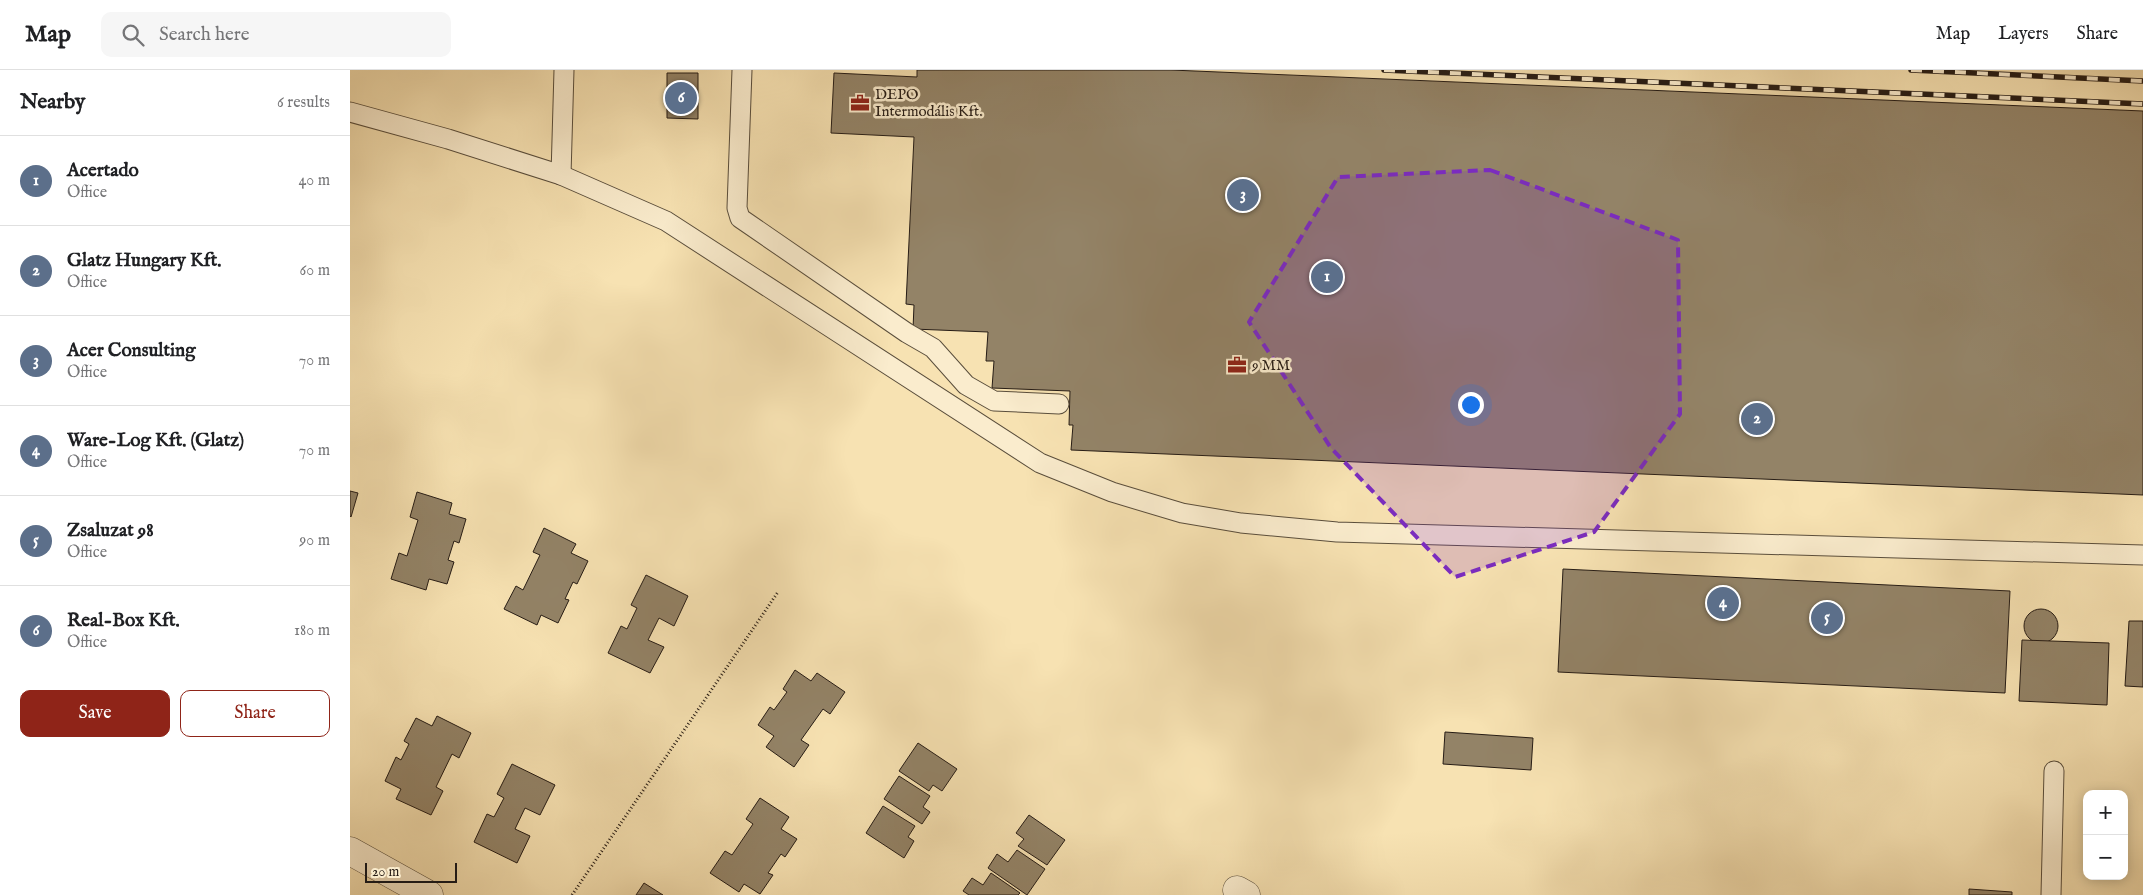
<!DOCTYPE html>
<html lang="en">
<head>
<meta charset="utf-8">
<style>
	body { margin:0; font-family:"IM FELL English",serif; background:#f6f6f6; color:#202124 }
	.controls { position:absolute; right:15px; bottom:15px; display:grid; overflow:hidden; border-radius:10px; box-shadow:0 2px 12px #0003 }
	.controls button { width:45px; height:45px; display:grid; place-items:center; padding:0; border:0; border-bottom:1px solid #e0e0e0; background:#fff; color:#202124; font:25px sans-serif }
	.scale { position:absolute; left:15px; bottom:12px; width:92px; box-sizing:border-box; padding-left:5px; border:2px solid #261c15; border-top:0; font-size:14px; line-height:18px; white-space:nowrap; color:#261c15; -webkit-text-stroke:4px #faeccd; paint-order:stroke }
	.you { position:absolute; left:1120px; top:334px; width:18px; height:18px; margin:-12px; border:4px solid #fff; border-radius:50%; background:#1a73e8; box-shadow:0 0 0 8px #1a73e833 }
	.badge { display:grid; place-items:center; width:32px; height:32px; border-radius:50%; background:#8f2418; color:#fff; font-size:16px; font-weight:700 }
	.pin { position:absolute; translate:-50% -50%; border:2px solid #fff; box-shadow:0 1px 5px #0006 }
	.list { margin:0; padding:0; list-style:none }
	h2 { display:flex; justify-content:space-between; align-items:center; height:65px; margin:0; padding:0 20px; font-size:21px }
	h2 small { font-size:16px; font-weight:400; color:#757577 }
	.list li { display:grid; grid-template-columns:32px 1fr auto; gap:15px; align-items:center; box-sizing:border-box; height:90px; padding:0 20px; border-top:1px solid #e0e0e0 }
	.list b { display:block; font-size:19px; white-space:nowrap }
	.list p { margin:0; font-size:16px; white-space:nowrap; color:#757577 }
	.list em { font-size:16px; font-style:normal; color:#757577 }
	.actions { display:flex; gap:10px; padding:15px 20px }
	.actions a { flex:1; padding:11px 0; border:1px solid #8f2418; border-radius:10px; text-align:center; font-size:18px; color:#8f2418 }
	.actions .main { background:#8f2418; color:#fff }
	.icon { flex:none; width:28px; height:28px; fill:none; stroke:currentColor; stroke-width:2; stroke-linecap:round; stroke-linejoin:round }
	.map { position:relative; flex:none; width:1793px; height:825px; overflow:hidden }
	header { display:flex; align-items:center; gap:30px; box-sizing:border-box; height:70px; padding:0 25px; background:#fff; border-bottom:1px solid #e0e0e0 }
	header strong { font-size:24px }
	nav { display:flex; gap:28px; margin-inline-start:auto; font-size:18px }
	.search { width:350px; height:45px; background:#f6f6f6; display:flex; align-items:center; gap:12px; box-sizing:border-box; padding:0 18px; border-radius:10px; color:#757577; font-size:19px }
	main { display:flex }
	aside { flex:1; background:#fff }
	.map>svg:first-child { display:block }
	.building { fill:#938367; stroke:#261c15 }
	.lines { fill:none; stroke-linecap:round; stroke-linejoin:round }
	.service-casing { stroke:#5a4e3c; stroke-width:21 }
	.minor-casing { stroke:#5a4e3c; stroke-width:29 }
	.path { stroke:#261c15; stroke-width:3; stroke-dasharray:1 2.5; stroke-linecap:butt }
	.service { stroke:#faeccd; stroke-width:19 }
	.minor { stroke:#faeccd; stroke-width:28 }
	.rail-casing { stroke:#261c15; stroke-width:5.5 }
	.rail { stroke:#faeccd; stroke-width:4; stroke-dasharray:11; stroke-linecap:butt }
	.marked { fill:#7b2cbf; fill-opacity:0.2; stroke:#7b2cbf; stroke-width:4; stroke-dasharray:10 6; stroke-linejoin:round }
	.labels { text-anchor:middle; stroke-width:5; stroke-linejoin:round; paint-order:stroke }
	.poi-label { font-size:15px; fill:#261c15; stroke:#faeccd; text-anchor:start }
</style>
</head>
<body>
<header>
<strong>Map</strong>
<div class="search"><svg class="icon" aria-label="search" viewBox="0 0 24 24"><circle cx="10" cy="10" r="6"/><path d="M15 15l6 6"/></svg>Search here</div>
<nav><a>Map</a><a>Layers</a><a>Share</a></nav>
</header>
<main>
<aside>
<h2>Nearby<small>6 results</small></h2>
<ul class="list">
<li><span class="badge" style="background:#5c6f8a">1</span><div><b>Acertado</b><p>Office</p></div><em>40 m</em></li>
<li><span class="badge" style="background:#5c6f8a">2</span><div><b>Glatz Hungary Kft.</b><p>Office</p></div><em>60 m</em></li>
<li><span class="badge" style="background:#5c6f8a">3</span><div><b>Acer Consulting</b><p>Office</p></div><em>70 m</em></li>
<li><span class="badge" style="background:#5c6f8a">4</span><div><b>Ware-Log Kft. (Glatz)</b><p>Office</p></div><em>70 m</em></li>
<li><span class="badge" style="background:#5c6f8a">5</span><div><b>Zsaluzat 98</b><p>Office</p></div><em>90 m</em></li>
<li><span class="badge" style="background:#5c6f8a">6</span><div><b>Real-Box Kft.</b><p>Office</p></div><em>180 m</em></li>
</ul>
<div class="actions"><a class="main">Save</a><a>Share</a></div>
</aside>
<div class="map">
<svg width="1793" height="825" viewBox="0 0 1793 825">
	<rect width="100%" height="100%" fill="#f7e2b2"/>
	<filter id="stains"><feTurbulence type="fractalNoise" baseFrequency=".004" numOctaves="4"/><feColorMatrix values="0 0 0 0 .2 0 0 0 0 .09 0 0 0 0 .02 0 0 0 .5 -.17"/></filter>
	<radialGradient id="worn" r=".72"><stop offset=".6" stop-color="#630" stop-opacity="0"/><stop offset="1" stop-color="#630" stop-opacity=".3"/></radialGradient>
	<g class="building">
		<path d="M567,0h254l972,41v384l-1072,-45 2,-25h-4l1,-34 -78,-3 2,-27h-8l2,-29 -75,-3 1,-24 -8,-1 8,-167 -83,-4 3,-60 83,4z"/>
		<path d="M317,3h31v46l-31,-1z"/>
		<path d="M0,421l8,2 -7,24 -1,-1z"/>
		<path d="M67,422l35,11 -3,11 17,5 -7,24 -5,-2 -6,19 6,2 -7,22 -18,-5 -3,11 -35,-11 8,-26 8,3 11,-36 -8,-3z"/>
		<path d="M194,458l32,16 -5,9 17,8 -11,23 -4,-2 -8,17 4,1 -11,23 -17,-8 -4,10 -33,-16 12,-23 7,4 17,-35 -7,-3z"/>
		<path d="M1213,499l447,22 -5,102 -447,-21z"/>
		<path d="M296,505l42,21 -14,30 -15,-8 -11,22 16,7 -14,26 -42,-20 13,-27 6,3 10,-21 -6,-3z"/>
		<circle cx="1691" cy="556" r="17"/>
		<path d="M1779,551h14v66l-18,-1z"/>
		<path d="M1672,570l87,3 -2,62 -88,-4z"/>
		<path d="M445,600l16,11 6,-8 28,19 -15,22 -7,-5 -22,31 8,5 -15,22 -28,-20 8,-11 -16,-11 12,-18 4,3 13,-18 -4,-3z"/>
		<path d="M87,646l34,17 -12,25 -7,-4 -16,33 7,4 -12,24 -35,-16 5,-10 -16,-8 11,-24 5,3 8,-16 -5,-3 12,-23 16,8z"/>
		<path d="M1095,662l88,6 -2,32 -88,-6z"/>
		<path d="M568,673l39,26 -15,22 -9,-6 -4,6 -30,-20z"/>
		<path d="M162,694l43,21 -15,30 -15,-7 -10,21 15,7 -13,27 -43,-21 13,-28 7,3 10,-19 -7,-4z"/>
		<path d="M549,706l31,20 -7,11 7,5 -8,12 -38,-25z"/>
		<path d="M410,728l29,19 -8,12 16,10 -12,18 -4,-3 -13,19 5,2 -13,19 -16,-10 -5,8 -29,-19 15,-22 7,4 21,-31 -7,-5z"/>
		<path d="M533,736l32,20 -7,11 6,4 -10,17 -38,-25z"/>
		<path d="M679,745l36,25 -18,25 -29,-19 6,-7 -8,-6z"/>
		<path d="M667,780l28,19 -18,26 -39,-27 9,-14 11,8z"/>
		<path d="M641,803l29,20 -2,2h-49l-6,-4 9,-13 11,7z"/>
		<path d="M294,813l19,12h-27z"/>
		<path d="M1619,819l43,3v3h-43z"/>
	</g>
	<g class="lines">
		<g class="service-casing">
			<g id="service">
				<path d="M392,0l-5,138 3,10 167,115 26,15 33,37 28,16 65,3"/>
				<path d="M0,42l98,27 113,36 105,46 374,242 72,29 70,21 59,10 96,9 806,23"/>
				<path d="M211,105l3,-105"/>
				<path d="M1701,825l3,-124"/>
			</g>
		</g>
		<g class="minor-casing">
			<g id="minor">
				<path d="M0,781l79,44"/>
				<path d="M887,820l9,5"/>
			</g>
		</g>
		<path class="path" d="M222,825l206,-303"/>
		<use href="#service" class="service"/>
		<use href="#minor" class="minor"/>
		<g class="rail-casing">
			<g id="rail">
				<path d="M1034,0l759,34"/>
				<path d="M1561,0l232,11"/>
			</g>
		</g>
		<use href="#rail" class="rail"/>
	</g>
	<path class="marked" d="M1140,100l188,70 2,174 -86,118 -139,45 -124,-129 -82,-126 89,-145z"/>
	<defs>
		<g id="office-bare" transform="scale(1.5)"><path d="M-6-3h4V-5.5h4V-3h4V5H-6ZM-1-4.5V-3h2v-1.5ZM-6 0V1H6V0Z" fill="#8f2418" stroke="#faeccd" stroke-width="2.5" paint-order="stroke"/></g>
	</defs>
	<g fill-rule="evenodd">
		<use href="#office-bare" x="510" y="33"/>
		<use href="#office-bare" x="887" y="295"/>
	</g>
	<g class="labels">
		<g class="poi-label">
			<text x="525" y="29">DEPO<tspan x="525" dy="17">Intermodális Kft.</tspan></text>
			<text x="902" y="300">9 MM</text>
		</g>
	</g>
	<rect width="100%" height="100%" filter="url(#stains)"/>
	<rect width="100%" height="100%" fill="url(#worn)"/>
</svg>
<div class="controls">
<button>+</button>
<button>−</button>
</div>
<div class="scale">20 m</div>
<div class="you"></div>
<div class="pin badge" style="left:977px;top:207px;background:#5c6f8a">1</div>
<div class="pin badge" style="left:1407px;top:349px;background:#5c6f8a">2</div>
<div class="pin badge" style="left:893px;top:125px;background:#5c6f8a">3</div>
<div class="pin badge" style="left:1373px;top:533px;background:#5c6f8a">4</div>
<div class="pin badge" style="left:1477px;top:548px;background:#5c6f8a">5</div>
<div class="pin badge" style="left:331px;top:28px;background:#5c6f8a">6</div>
</div>
</main>
</body>
</html>
